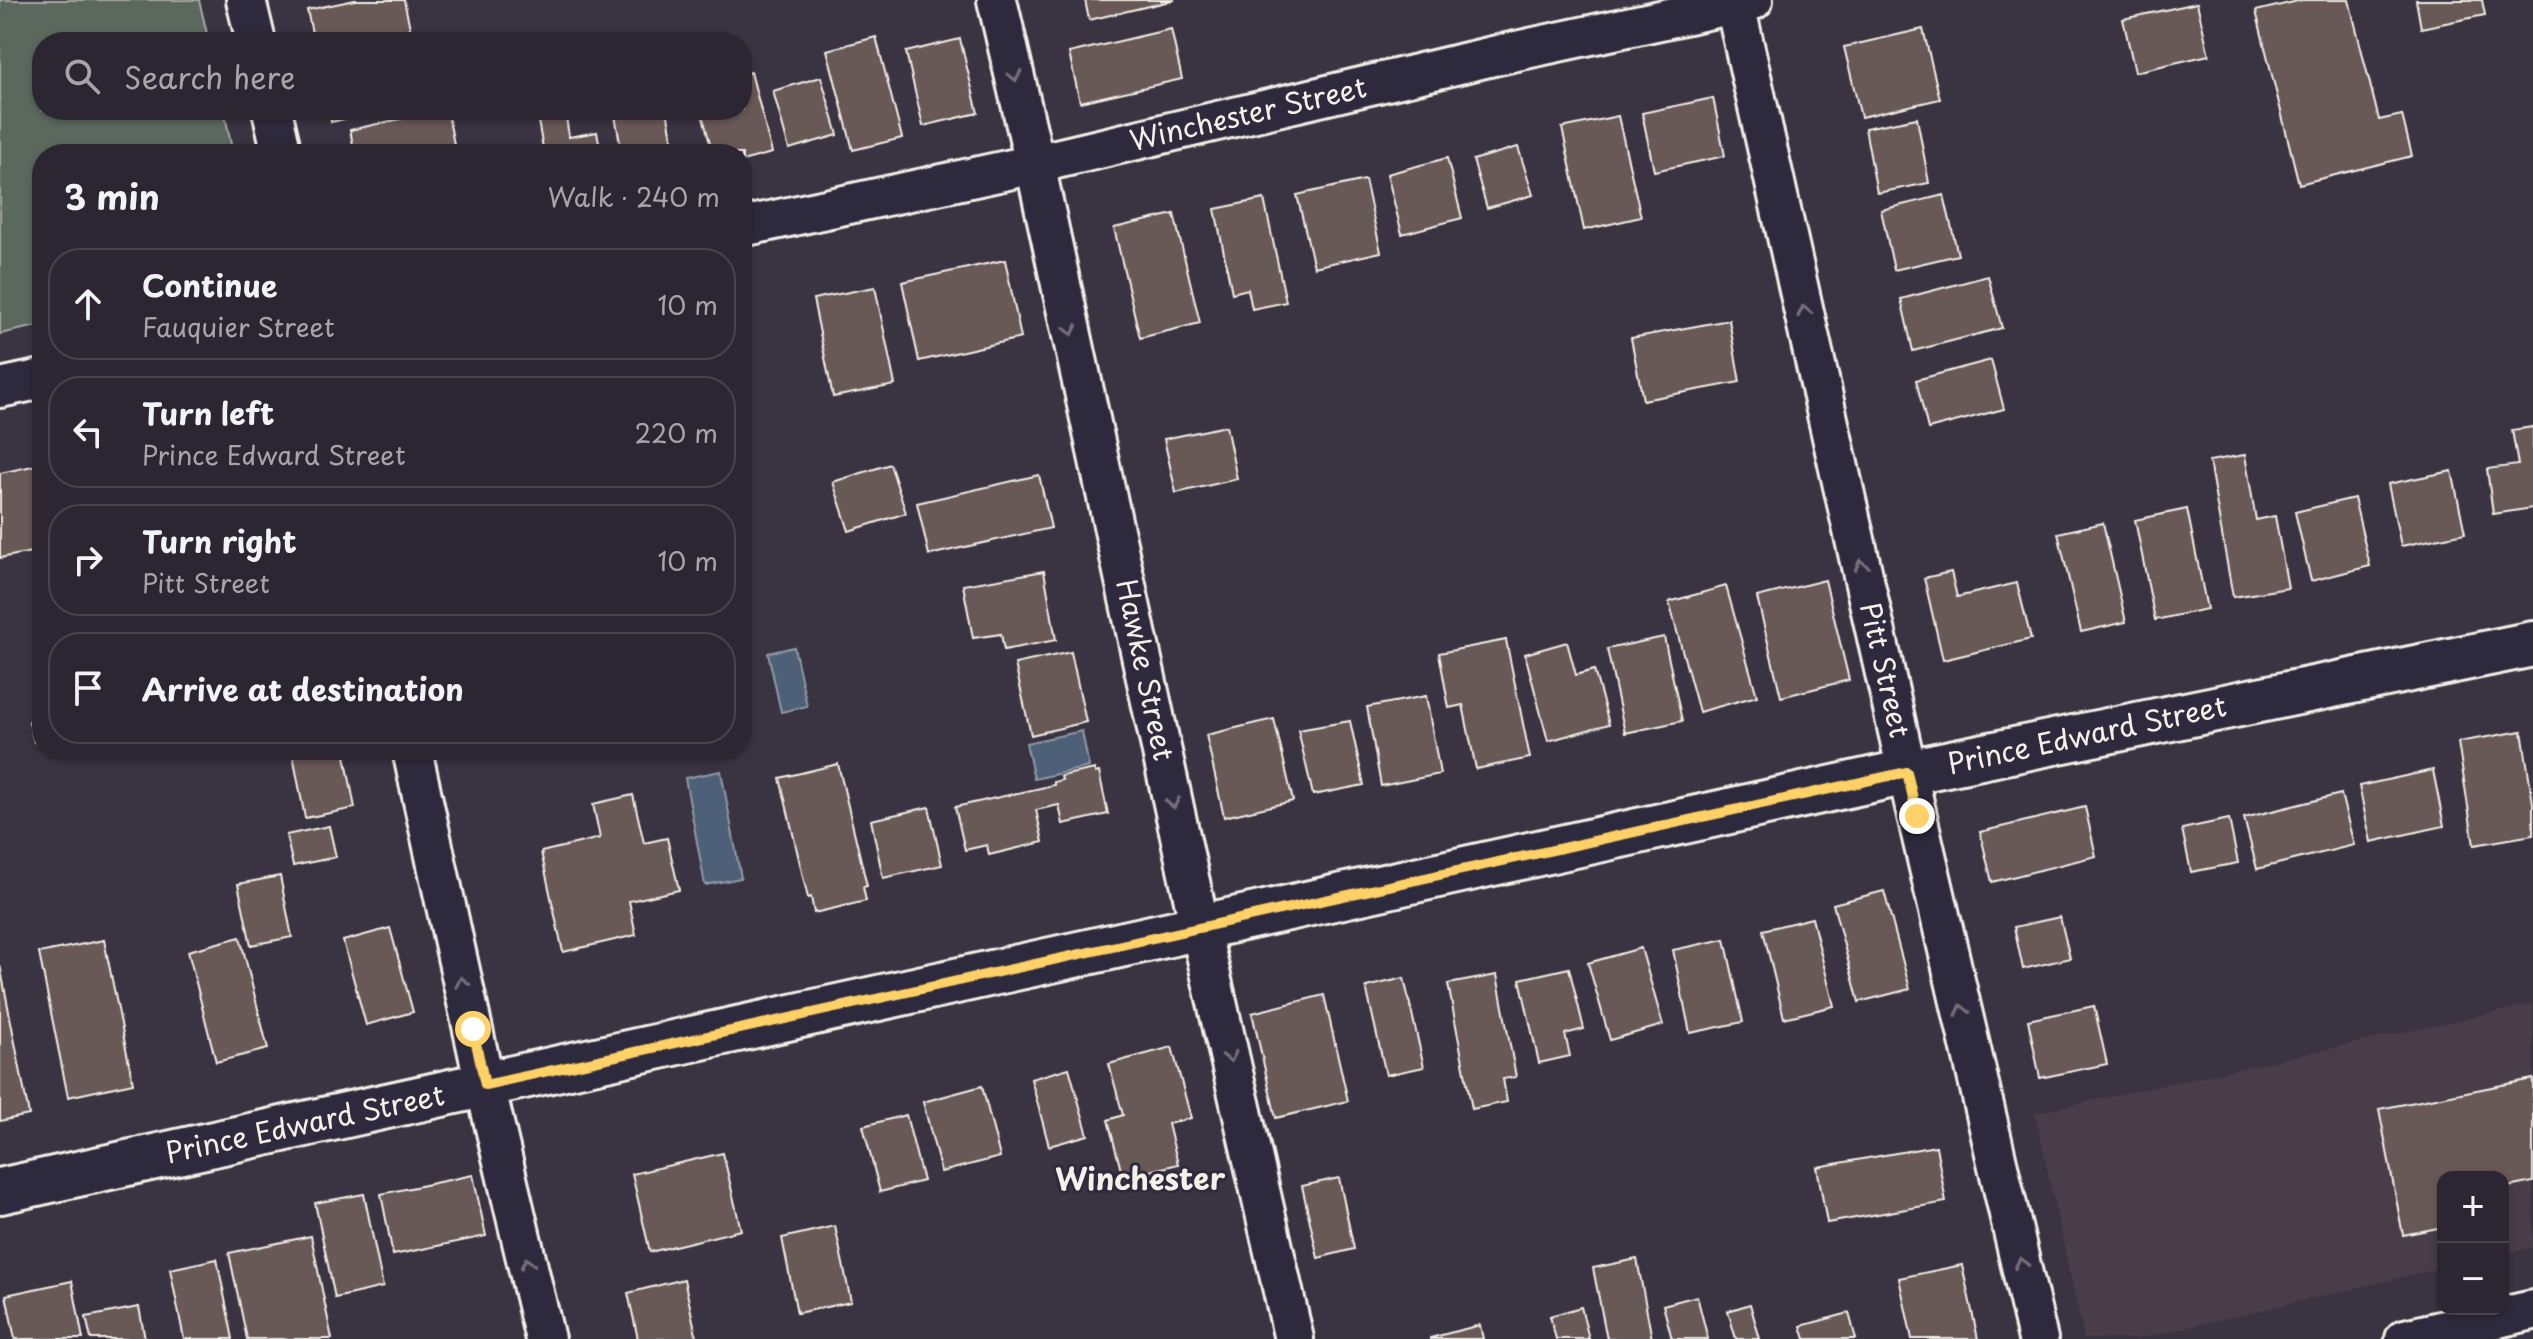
<!DOCTYPE html>
<html lang="en">
<head>
<meta charset="utf-8">
<style>
	body { margin:0; font-family:"Playpen Sans",sans-serif; background:#342e3a; color:#f1f3f6 }
	.controls { position:absolute; right:24px; bottom:24px; display:grid; overflow:hidden; border-radius:16px; box-shadow:0 2px 6px #0004 }
	.controls button { width:72px; height:72px; display:grid; place-items:center; padding:0; border:0; border-bottom:2px solid #48434d; background:#2c2632; color:#f1f3f6; font:40px sans-serif }
	.stop { position:absolute; width:24px; height:24px; margin:-18px; border:6px solid #ffd166; border-radius:50%; background:#fff }
	.stop.end { background:#ffd166; border-color:#fff; box-shadow:0 2px 8px #0008 }
	.list { margin:0; padding:0; list-style:none }
	h2 { display:flex; justify-content:space-between; align-items:center; height:104px; margin:0; padding:0 32px; font-size:34px }
	h2 small { font-size:26px; font-weight:400; color:#a6a5ac }
	.list li { display:grid; grid-template-columns:52px 1fr auto; gap:24px; align-items:center; box-sizing:border-box; height:112px; margin:0 16px 16px; padding:0 16px; border:2px solid #48434d; border-radius:32px }
	.list b { display:block; font-size:30px; white-space:nowrap }
	.list p { margin:0; font-size:26px; white-space:nowrap; color:#a6a5ac }
	.list em { font-size:26px; font-style:normal; color:#a6a5ac }
	.icon { flex:none; width:44px; height:44px; fill:none; stroke:currentColor; stroke-width:2; stroke-linecap:round; stroke-linejoin:round }
	.map { position:relative; flex:none; width:2533px; height:1339px; overflow:hidden }
	.search { position:absolute; background:#2c2632; box-shadow:0 2px 6px #0004; left:32px; top:32px; width:720px; height:88px; display:flex; align-items:center; gap:20px; box-sizing:border-box; padding:0 28px; border-radius:32px; color:#a6a5ac; font-size:30px }
	.panel { position:absolute; background:#2c2632; box-shadow:0 2px 6px #0004; left:32px; top:144px; width:720px; height:616px; border-radius:32px }
	.map>svg:first-child { display:block }
	.built { fill:#483e48 }
	.green { fill:#5a675d; stroke:#a7aca2; stroke-width:2 }
	.water { fill:#4d6178; stroke:#909ba5; stroke-width:2 }
	.building { fill:#675956; stroke:#f4f1e8; stroke-width:2 }
	.lines { fill:none; stroke-linecap:round; stroke-linejoin:round }
	.minor-casing { stroke:#f4f1e8; stroke-width:44 }
	.tertiary-casing { stroke:#f4f1e8; stroke-width:50 }
	.minor { stroke:#2f2a3d; stroke-width:38 }
	.tertiary { stroke:#2f2a3d; stroke-width:44 }
	.oneway { stroke:#747079 }
	.route { stroke:#ffd166; stroke-width:10 }
	.labels { text-anchor:middle; stroke-width:6; stroke-linejoin:round; paint-order:stroke }
	.street-label { font-size:28px; fill:#f4f1e8; stroke:#2f2a3d }
	.neighbourhood-label { font-size:30px; font-weight:bold; fill:#f4f1e8; stroke:#2f2a3d }
</style>
</head>
<body>
<div class="map">
<svg width="2533" height="1339" viewBox="0 0 2533 1339">
	<rect width="100%" height="100%" fill="#3a3342"/>
	<filter id="ink" filterUnits="userSpaceOnUse"><feTurbulence type="fractalNoise" baseFrequency=".0125" numOctaves="2"/><feDisplacementMap in="SourceGraphic" scale="16" xChannelSelector="R" yChannelSelector="G"/><feConvolveMatrix kernelMatrix="1 2 1 2 8 2 1 2 1" color-interpolation-filters="sRGB"/></filter>
	<g filter="url(#ink)">
		<path class="built" d="M2533,1004v243l-30,7v-77h-60v91l-306,71h-53l-49,-226z"/>
		<path class="green" d="M0,0h199l10,42h-167v68h182l9,44h-191v171l-42,9z"/>
		<g class="water">
			<path d="M794,647l13,59 -26,6 -13,-59z"/>
			<path d="M1082,731l7,36 -55,12 -8,-36z"/>
			<path d="M721,771l20,107 -36,7 -20,-107z"/>
		</g>
		<g class="building">
			<path d="M355,0h49l9,42h-99l-7,-32z"/>
			<path d="M1085,0h90l-86,20z"/>
			<path d="M2302,0h47l30,120 23,-5 10,41 -113,28 -43,-173z"/>
			<path d="M2416,0h66l3,15 -64,13z"/>
			<path d="M2197,3l12,52 -74,17 -12,-53z"/>
			<path d="M1171,29l11,50 -102,23 -11,-49z"/>
			<path d="M1923,29l17,70 -79,18 -17,-70z"/>
			<path d="M876,37l26,101 -49,12 -26,-100z"/>
			<path d="M960,39l18,74 -55,13 -17,-74z"/>
			<path d="M751,72l21,81 -30,8v-7h-29l-12,-44h41v-35z"/>
			<path d="M821,77l17,58 -49,14 -16,-58z"/>
			<path d="M1713,98l12,58 -71,15 -12,-58z"/>
			<path d="M329,110h56l-54,12z"/>
			<path d="M441,110h6l9,44h-101l-5,-24z"/>
			<path d="M536,110h29l4,27 28,-5 4,22h-57z"/>
			<path d="M614,110h53l8,44h-53z"/>
			<path d="M1618,116l23,101 -57,13 -22,-102z"/>
			<path d="M1917,118l12,65 -52,10 -12,-65z"/>
			<path d="M1518,147l15,48 -46,13 -14,-48z"/>
			<path d="M1447,158l15,60 -60,16 -15,-60z"/>
			<path d="M1365,180l16,72 -67,15 -17,-72z"/>
			<path d="M1944,195l14,60 -64,15 -13,-60z"/>
			<path d="M1264,199l22,103 -34,7 -4,-20 -16,4 -17,-84z"/>
			<path d="M1174,214l26,109 -60,15 -26,-110z"/>
			<path d="M1005,260l16,78 -102,23 -17,-79z"/>
			<path d="M1988,276l14,52 -89,23 -12,-52z"/>
			<path d="M875,287l20,98 -62,12 -20,-98z"/>
			<path d="M1729,320l11,62 -97,18 -12,-62z"/>
			<path d="M1991,360l13,49 -76,20 -12,-49z"/>
			<path d="M1226,426l11,53 -61,14 -12,-54z"/>
			<path d="M2533,427v81l-40,6 -6,-45 31,-4 -6,-35z"/>
			<path d="M2245,455l11,65 19,-4 13,72 -55,9 -24,-136z"/>
			<path d="M42,464v86l-42,8v-85z"/>
			<path d="M890,464l16,49 -57,18 -16,-49z"/>
			<path d="M2452,471l13,62 -64,13 -13,-62z"/>
			<path d="M1039,475l12,53 -122,27 -12,-52z"/>
			<path d="M2354,498l16,68 -59,15 -16,-69z"/>
			<path d="M2187,509l20,100 -52,11 -20,-100z"/>
			<path d="M2103,523l23,99 -45,10 -23,-99z"/>
			<path d="M1044,571l12,69 -52,10 -3,-16 -28,4 -10,-53z"/>
			<path d="M1951,572l6,25 60,-14 14,56 -88,21 -19,-82z"/>
			<path d="M1825,580l24,100 -68,17 -24,-100z"/>
			<path d="M1726,586l31,110 -58,16 -30,-110z"/>
			<path d="M1664,637l18,84 -57,12 -18,-84z"/>
			<path d="M1506,640l24,118 -54,11 -13,-64 -14,3 -10,-55z"/>
			<path d="M1567,642l9,33 18,-5 15,54 -61,17 -23,-87z"/>
			<path d="M1071,652l15,70 -55,13 -16,-71z"/>
			<path d="M1426,696l14,78 -59,12 -14,-79z"/>
			<path d="M39,707h3v37l-8,-2 -5,-20z"/>
			<path d="M1274,719l19,82 -69,16 -18,-82z"/>
			<path d="M1350,721l14,64 -51,10 -15,-65z"/>
			<path d="M2522,731l11,72v32l-59,10 -16,-103z"/>
			<path d="M292,750h52l11,58 -50,10z"/>
			<path d="M838,764l29,122 -4,1 3,14 -52,12 -3,-16 -3,1 -28,-120z"/>
			<path d="M1095,769v4l4,-1 9,42 -45,10 -4,-19 -23,5 7,32 -54,13 -2,-10 -22,5 -10,-43 99,-22v-3l8,-2 -1,-4z"/>
			<path d="M2433,770l11,56 -73,16 -12,-56z"/>
			<path d="M2341,794l13,51 -97,24 -13,-51z"/>
			<path d="M633,795l11,48 23,-5 12,52 -50,11 7,34 -73,17 -22,-100 59,-14 -7,-34z"/>
			<path d="M929,807l13,58 -59,13 -12,-58z"/>
			<path d="M2085,807l11,49 -104,26 -12,-50z"/>
			<path d="M2229,819l9,44 -47,9 -9,-43z"/>
			<path d="M329,826l7,31 -43,9 -7,-31z"/>
			<path d="M280,876l12,61 -41,8 -13,-61z"/>
			<path d="M1884,891l26,98 -51,13 -26,-98z"/>
			<path d="M2060,917l10,41 -47,11 -9,-42z"/>
			<path d="M1812,918l22,88 -50,12 -21,-88z"/>
			<path d="M390,928l23,84 -47,13 -23,-84z"/>
			<path d="M240,937l28,112 -52,13 -28,-111z"/>
			<path d="M1725,939l18,83 -53,11 -17,-83z"/>
			<path d="M104,940l29,143 -65,14 -29,-144z"/>
			<path d="M1641,948l22,77 -53,15 -22,-77z"/>
			<path d="M0,965l29,150 -29,6z"/>
			<path d="M1569,968l15,61 -19,5 5,22 -31,7 -19,-84z"/>
			<path d="M1497,975l19,102 -13,2 4,23 -35,7 -24,-125z"/>
			<path d="M1404,978l20,89 -38,8 -20,-88z"/>
			<path d="M1324,995l24,106 -72,17 -24,-105z"/>
			<path d="M2094,1006l13,58 -67,14 -12,-58z"/>
			<path d="M1172,1047l19,71 -23,6 10,40 -55,14 -15,-58 15,-5 -14,-51z"/>
			<path d="M1069,1068l19,67 -39,11 -18,-67z"/>
			<path d="M2533,1079v103l-30,6v-11h-60v50l-40,8 -24,-126z"/>
			<path d="M982,1086l18,71 -59,15 -18,-70z"/>
			<path d="M906,1115l17,66 -43,11 -17,-66z"/>
			<path d="M1936,1146l10,56 -119,21 -10,-56z"/>
			<path d="M723,1153l18,77 -91,22 -18,-78z"/>
			<path d="M473,1175l13,61 -93,19 -12,-61z"/>
			<path d="M1339,1178l15,71 -36,9 -16,-72z"/>
			<path d="M364,1194l19,93 -48,11 -20,-95z"/>
			<path d="M835,1226l16,76 -54,11 -15,-75z"/>
			<path d="M311,1236l21,103h-85l-18,-86z"/>
			<path d="M217,1259l16,80h-49l-14,-70z"/>
			<path d="M1637,1259l15,80h-45l-14,-71z"/>
			<path d="M1962,1265l16,74h-66l-13,-61z"/>
			<path d="M684,1279l13,60h-59l-10,-46z"/>
			<path d="M72,1281l11,58h-68l-9,-44z"/>
			<path d="M1697,1296l11,43h-36l-9,-34z"/>
			<path d="M1750,1304l10,35h-24l-8,-28z"/>
			<path d="M139,1307l6,32h-54l-5,-22z"/>
			<path d="M1581,1307l8,32h-33l-6,-23z"/>
			<path d="M1849,1313l7,26h-51l-4,-13z"/>
			<path d="M1480,1325l3,14h-53v-1z"/>
		</g>
		<g class="lines">
			<g class="minor-casing">
				<g id="minor">
					<path d="M246,0l10,42"/>
					<path d="M997,0l38,164 165,764 94,411"/>
					<path d="M1734,0l183,816 121,523"/>
					<path d="M272,110l10,44"/>
					<path d="M742,227l293,-63 458,-108 260,-56"/>
					<path d="M0,388l42,-9"/>
					<path d="M412,750l73,335 60,254"/>
					<path d="M2405,1339l128,-29"/>
				</g>
			</g>
			<g class="tertiary-casing">
				<path id="tertiary" d="M0,1191l1907,-419 626,-128"/>
			</g>
			<use href="#minor" class="minor"/>
			<use href="#tertiary" class="tertiary"/>
		</g>
		<defs><path id="oneway-chevron" d="M-2-3.5L2.5 0L-2 3.5" fill="none" stroke-width="1.6" stroke-linecap="round" stroke-linejoin="round" transform="scale(2)"/></defs>
		<g class="oneway">
			<use href="#oneway-chevron" transform="translate(1015 76) rotate(77)"/>
			<use href="#oneway-chevron" transform="translate(1804 311) rotate(-103)"/>
			<use href="#oneway-chevron" transform="translate(1071 330) rotate(78)"/>
			<use href="#oneway-chevron" transform="translate(1861 565) rotate(-103)"/>
			<use href="#oneway-chevron" transform="translate(1173 803) rotate(78)"/>
			<use href="#oneway-chevron" transform="translate(462 982) rotate(-102)"/>
			<use href="#oneway-chevron" transform="translate(1962 1010) rotate(-103)"/>
			<use href="#oneway-chevron" transform="translate(1230 1057) rotate(77)"/>
			<use href="#oneway-chevron" transform="translate(527 1263) rotate(-103)"/>
			<use href="#oneway-chevron" transform="translate(2021 1263) rotate(-103)"/>
		</g>
	</g>
	<g class="lines" filter="url(#ink)">
		<path class="route" d="M473,1029l12,56 1422,-313 10,44"/>
	</g>
	<g class="labels">
		<g class="street-label">
			<text transform="translate(1248 114) rotate(-13)" y="10">Winchester Street</text>
			<text transform="translate(1145 670) rotate(78)" y="10">Hawke Street</text>
			<text transform="translate(1885 670) rotate(77)" y="10">Pitt Street</text>
			<text transform="translate(2087 735) rotate(-12)" y="10">Prince Edward Street</text>
			<text transform="translate(305 1124) rotate(-12)" y="10">Prince Edward Street</text>
		</g>
		<g class="neighbourhood-label">
			<text x="1140" y="1190">Winchester</text>
		</g>
	</g>
</svg>
<div class="controls">
<button>+</button>
<button>−</button>
</div>
<div class="stop" style="left:473px;top:1029px"></div>
<div class="stop end" style="left:1917px;top:816px"></div>
<div class="search"><svg class="icon" aria-label="search" viewBox="0 0 24 24"><circle cx="10" cy="10" r="6"/><path d="M15 15l6 6"/></svg>Search here</div>
<section class="panel">
<h2>3 min<small>Walk · 240 m</small></h2>
<ul class="list">
<li><svg class="icon" aria-label="ahead" viewBox="0 0 24 24"><path d="M12 20V5M6 11l6-6 6 6"/></svg><div><b>Continue</b><p>Fauquier Street</p></div><em>10 m</em></li>
<li><svg class="icon" aria-label="left" viewBox="0 0 24 24"><path d="M17 20v-9H6M10 6l-5 5 5 5"/></svg><div><b>Turn left</b><p>Prince Edward Street</p></div><em>220 m</em></li>
<li><svg class="icon" aria-label="right" viewBox="0 0 24 24"><path d="M7 20v-9h11M14 6l5 5-5 5"/></svg><div><b>Turn right</b><p>Pitt Street</p></div><em>10 m</em></li>
<li><svg class="icon" aria-label="arrive" viewBox="0 0 24 24"><path d="M6 21V4h12l-3 4 3 4H6"/></svg><div><b>Arrive at destination</b></div></li>
</ul>
</section>
</div>
</body>
</html>
